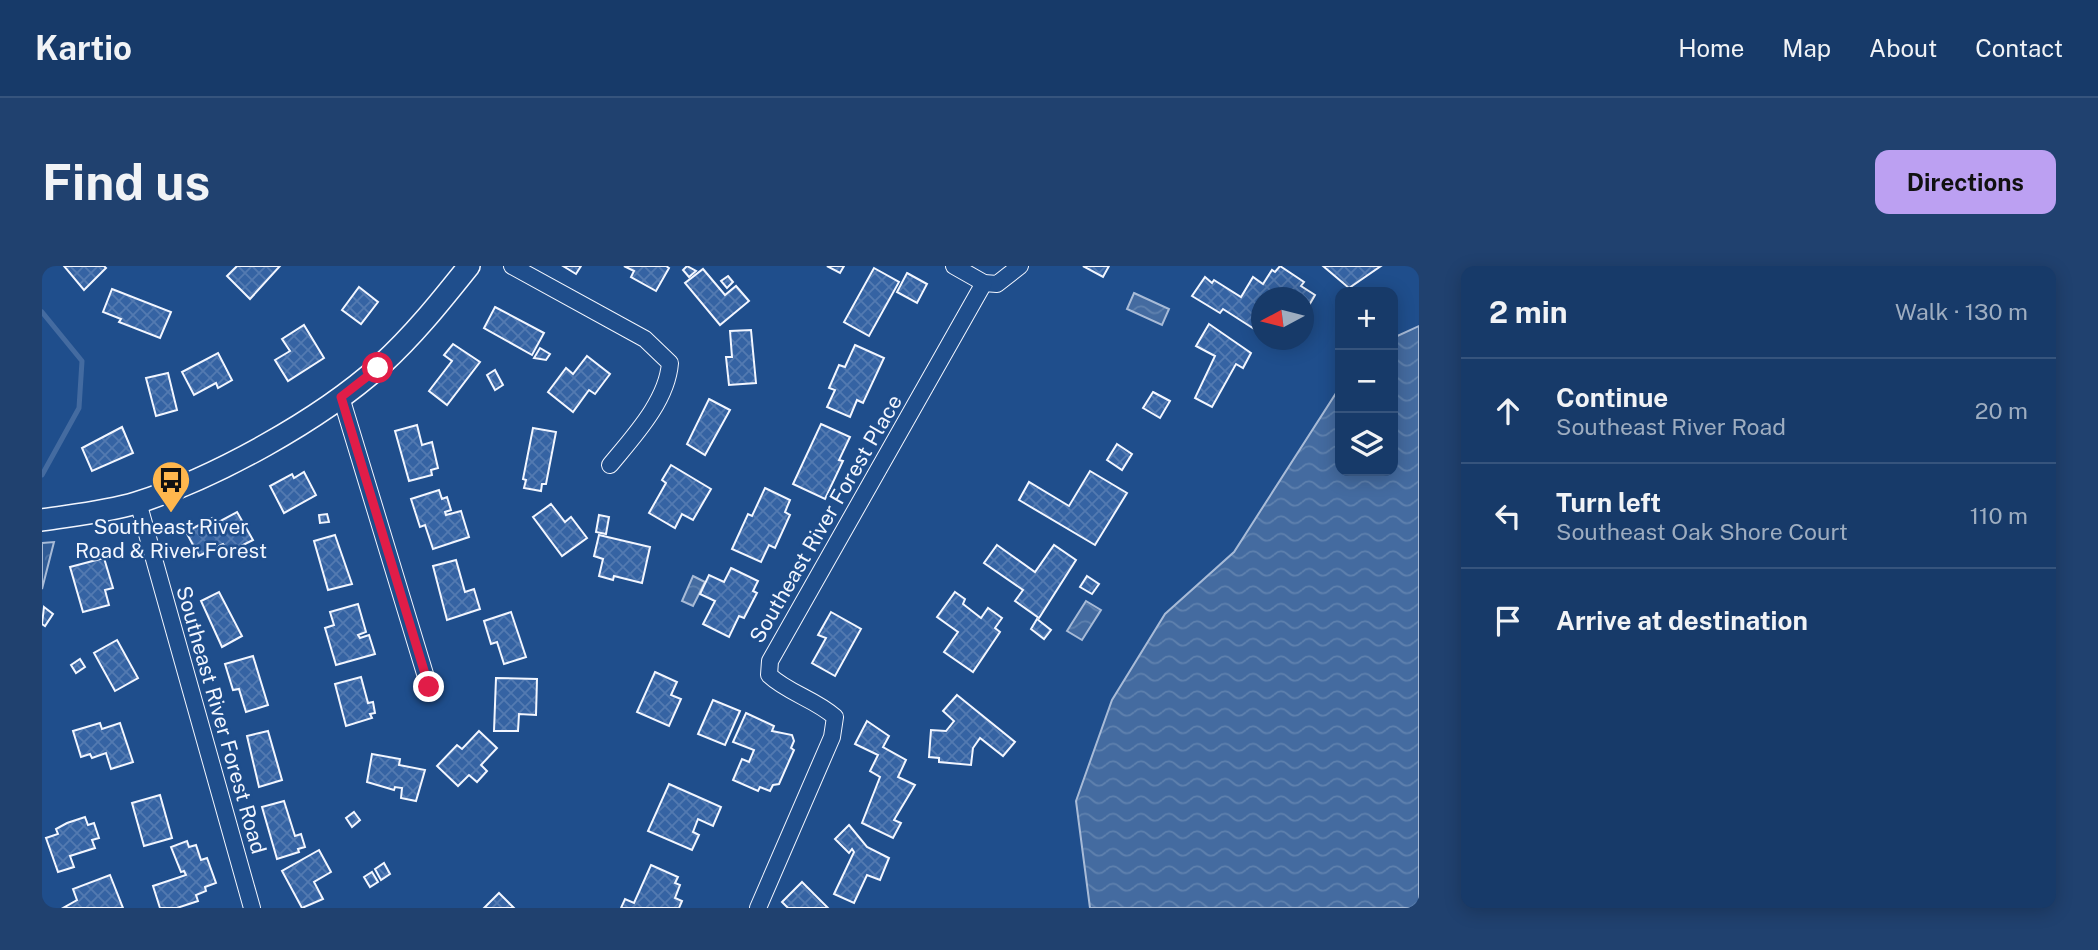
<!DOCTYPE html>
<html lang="en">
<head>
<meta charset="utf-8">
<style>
	body { margin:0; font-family:"Public Sans",sans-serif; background:#20416f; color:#f1f3f6 }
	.controls { position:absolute; right:21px; top:21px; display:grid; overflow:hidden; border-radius:14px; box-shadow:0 4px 18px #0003 }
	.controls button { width:63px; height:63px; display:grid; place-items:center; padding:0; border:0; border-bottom:2px solid #36547d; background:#173a69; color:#f1f3f6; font:35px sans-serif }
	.compass { position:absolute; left:1209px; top:21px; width:63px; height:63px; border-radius:50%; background:#173a69; box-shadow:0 4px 18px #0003; rotate:263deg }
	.stop { position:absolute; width:21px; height:21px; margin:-16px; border:5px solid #e11d48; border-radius:50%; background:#fff }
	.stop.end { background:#e11d48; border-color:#fff; box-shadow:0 2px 7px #0008 }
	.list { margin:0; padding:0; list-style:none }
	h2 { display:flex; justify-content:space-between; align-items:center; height:91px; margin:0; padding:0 28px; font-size:30px }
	h2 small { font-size:23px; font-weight:400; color:#9eadc0 }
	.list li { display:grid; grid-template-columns:46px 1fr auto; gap:21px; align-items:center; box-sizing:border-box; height:105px; padding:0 28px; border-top:2px solid #36547d }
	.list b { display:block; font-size:26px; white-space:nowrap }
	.list p { margin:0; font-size:23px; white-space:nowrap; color:#9eadc0 }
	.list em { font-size:23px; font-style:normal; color:#9eadc0 }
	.icon { flex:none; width:38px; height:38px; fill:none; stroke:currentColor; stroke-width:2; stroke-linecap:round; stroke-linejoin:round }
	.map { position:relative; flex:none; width:1377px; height:642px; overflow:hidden; border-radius:14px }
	header { display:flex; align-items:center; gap:42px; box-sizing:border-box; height:98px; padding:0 35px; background:#173a69; border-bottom:2px solid #36547d }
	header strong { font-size:33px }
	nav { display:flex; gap:38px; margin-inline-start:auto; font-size:24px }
	.intro { display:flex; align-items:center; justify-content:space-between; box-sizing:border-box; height:168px; padding:0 42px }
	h1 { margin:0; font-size:49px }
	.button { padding:18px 32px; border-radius:14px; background:#bca0f2; color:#111; font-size:24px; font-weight:700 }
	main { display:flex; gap:42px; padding:0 42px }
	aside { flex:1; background:#173a69; border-radius:14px; box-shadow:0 4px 18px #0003 }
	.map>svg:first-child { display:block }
	.forest { fill:url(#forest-crowns); stroke:#a8bbd7; stroke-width:2 }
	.water { fill:url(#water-waves); stroke:#a8bbd7; stroke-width:2 }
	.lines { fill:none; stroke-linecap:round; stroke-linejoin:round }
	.stream { stroke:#446ba0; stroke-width:5 }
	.building { fill:url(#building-cross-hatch); stroke:#f2f6ff; stroke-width:2 }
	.minor-casing { stroke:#f2f6ff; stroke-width:18 }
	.tertiary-casing { stroke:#f2f6ff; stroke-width:24 }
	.minor { stroke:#1f4e8c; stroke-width:16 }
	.tertiary { stroke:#1f4e8c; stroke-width:21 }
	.route { stroke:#e11d48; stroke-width:9 }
	.labels { text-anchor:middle; stroke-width:5; stroke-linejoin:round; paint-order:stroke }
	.street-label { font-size:21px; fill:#f2f6ff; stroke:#1f4e8c }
	.poi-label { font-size:21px; fill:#f2f6ff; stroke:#1f4e8c }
</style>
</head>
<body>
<header>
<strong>Kartio</strong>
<nav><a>Home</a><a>Map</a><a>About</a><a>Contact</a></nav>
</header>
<div class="intro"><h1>Find us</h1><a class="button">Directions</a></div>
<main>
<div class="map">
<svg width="1377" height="642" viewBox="0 0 1377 642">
	<defs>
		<pattern id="forest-crowns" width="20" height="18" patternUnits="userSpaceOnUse" patternTransform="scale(1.75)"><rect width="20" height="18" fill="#305b95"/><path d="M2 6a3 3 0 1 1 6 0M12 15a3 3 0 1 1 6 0" fill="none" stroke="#4e73a5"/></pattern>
		<pattern id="water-waves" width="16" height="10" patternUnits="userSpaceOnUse" patternTransform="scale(1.75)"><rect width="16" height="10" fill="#446ba0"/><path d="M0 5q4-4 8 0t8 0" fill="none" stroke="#5f81ae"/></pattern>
		<pattern id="building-cross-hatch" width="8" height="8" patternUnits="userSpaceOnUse" patternTransform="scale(1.75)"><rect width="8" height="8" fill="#3563a3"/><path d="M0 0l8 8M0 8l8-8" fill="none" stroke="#537ab1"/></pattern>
	</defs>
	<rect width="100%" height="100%" fill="#1f4e8c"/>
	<path class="forest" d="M12,276l-12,47v-46z"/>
	<g class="water">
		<path d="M1092,27l35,16 -7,16 -35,-16z"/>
		<path d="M1377,60v582h-329l-14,-107 36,-101 53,-86 69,-62 106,-165v84h53v-133z"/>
		<path d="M651,310l12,6 -12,24 -11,-5z"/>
		<path d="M1044,335l15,9 -19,30 -15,-9z"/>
	</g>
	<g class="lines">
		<path class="stream" d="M0,46l40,49 -3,47 -37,67"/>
	</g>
	<g class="building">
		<path d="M22,0h40l2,2 -22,22z"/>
		<path d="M195,0h43l-30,33 -23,-23z"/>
		<path d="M521,0h18l-5,8z"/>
		<path d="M582,0h42l3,2 -13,23 -25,-14 3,-6z"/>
		<path d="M645,0l9,5 -7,6 -6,-7z"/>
		<path d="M785,0h17l-4,7z"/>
		<path d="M1041,0h26l-6,11z"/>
		<path d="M1238,0l24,16 -3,4 14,9 -7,12 -4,-3v-6h-42v36l-39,-25 -3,4 -28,-17 13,-19 7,6 2,-3 27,17 12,-20 10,7 9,-14 3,2z"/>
		<path d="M1281,0h58l-32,22z"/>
		<path d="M832,2l25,14 -30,54 -25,-14z"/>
		<path d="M661,3l22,26 11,-9 13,15 -29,24 -35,-42z"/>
		<path d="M865,7l20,11 -10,19 -20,-11z"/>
		<path d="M686,10l5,6 -6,6 -6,-7z"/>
		<path d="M317,21l19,15 -17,22 -19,-14z"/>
		<path d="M70,23l59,23 -11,26 -41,-16 2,-3 -18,-7z"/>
		<path d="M453,41l49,26 -12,22 -48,-27z"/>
		<path d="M1167,58l42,29 -8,15 -7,-4 -24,43 -17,-9 20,-42 -19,-10z"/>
		<path d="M262,59l20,33 -36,23 -13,-21 15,-9 -8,-12z"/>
		<path d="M709,64l5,53 -27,2 -3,-28h6l-2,-26z"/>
		<path d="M411,78l27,18 -33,43 -18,-14 23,-30 -8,-6z"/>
		<path d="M813,79l29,13 -21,45 -6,-3 -7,17 -23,-10 8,-17 -6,-2 10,-23 6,2z"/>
		<path d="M498,82l10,6 -4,6 -12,-2z"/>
		<path d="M176,87l14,27 -14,8 -2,-5 -22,12 -12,-23z"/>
		<path d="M545,90l23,18 -15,20 -6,-4 -16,22 -25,-20 18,-24 7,6z"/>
		<path d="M453,104l8,15 -8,5 -8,-15z"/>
		<path d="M126,107l9,37 -21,6 -10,-38z"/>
		<path d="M1111,126l17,9 -10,17 -17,-10z"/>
		<path d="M667,133l21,11 -25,45 -18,-11z"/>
		<path d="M779,158l29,13 -11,23 4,1 -18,38 -32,-15z"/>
		<path d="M375,159l5,20 10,-3 6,26 -7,2 1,5 -23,6 -14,-50z"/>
		<path d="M80,161l11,26 -41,18 -10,-23z"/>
		<path d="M491,162l23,4 -10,52h-4l-1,7 -17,-3 2,-8 -3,-1z"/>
		<path d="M1075,178l15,10 -10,16 -15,-10z"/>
		<path d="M629,199l40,24 -18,31 -11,-6 -7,14 -26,-15 17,-30 -4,-3z"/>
		<path d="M1048,205l37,22 -32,52 -76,-45 10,-18 40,24z"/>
		<path d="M262,206l12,23 -32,18 -14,-27 22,-12 2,4z"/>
		<path d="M723,222l25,12 -5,12 5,3 -15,33 -6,-3 -8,17 -29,-13 16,-35 4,2z"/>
		<path d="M397,224l3,9 5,-2 4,13 -6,2 1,3 15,-4 8,26 -36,12 -8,-24 -5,2 -9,-28z"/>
		<path d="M509,238l14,18 6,-5 16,21 -25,18 -29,-39z"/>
		<path d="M195,246l16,28 -24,12 -6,-8 -24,12 -13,-24 26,-14 3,6z"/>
		<path d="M285,248l2,8 -9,1 -1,-8z"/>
		<path d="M557,249l10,2 -3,17 -10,-2z"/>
		<path d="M293,269l17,49 -24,6 -14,-49z"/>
		<path d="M557,269l51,12 -8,36 -28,-7 -1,4 -14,-4 4,-17 -9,-3z"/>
		<path d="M955,279l38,27 19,-27 22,15 -37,58 -24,-17 8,-11 -39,-27z"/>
		<path d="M62,292l9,30 -8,2 4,15 -26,7 -13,-45z"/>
		<path d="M414,294l9,32 9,-3 6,20 -33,11 -14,-54z"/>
		<path d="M689,302l27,13 -5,10 4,2 -13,25 -5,-2 -10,21 -26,-13 12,-23 -15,-7 9,-19 15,7z"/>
		<path d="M1045,310l12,8 -7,10 -12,-7z"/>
		<path d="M177,326l23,44 -20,11 -21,-46z"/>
		<path d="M913,326l10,7 -2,5 18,14 7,-10 14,10 -7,10 5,4 -27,40 -29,-20 14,-20 -21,-15z"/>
		<path d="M316,338l8,28 -8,3 2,3 9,-3 6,19 -39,11 -11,-37 9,-3 -4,-13z"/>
		<path d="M2,341l9,7 -8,12 -3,-2z"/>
		<path d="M469,346l15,45 -22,7 -7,-22 -6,2 -7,-23z"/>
		<path d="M789,346l30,17 -26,47 -23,-13 14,-25 -8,-3z"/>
		<path d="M995,353l14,11 -7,9 -13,-10z"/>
		<path d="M75,374l21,38 -23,13 -21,-38z"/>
		<path d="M211,390l15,49 -22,7 -7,-23 -6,1 -8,-26z"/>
		<path d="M38,393l5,8 -9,6 -5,-8z"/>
		<path d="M613,406l22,10 -6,13 10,4 -12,27 -32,-14z"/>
		<path d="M319,411l7,26 5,-1 2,11 -5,1 2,4 -26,8 -11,-42z"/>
		<path d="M454,412l41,1 -1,36 -17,-1 -1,17h-24z"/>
		<path d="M915,429l58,47 -12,14 -23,-18 -7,10 -2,17 -32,-3v-4l-10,-1 2,-27 15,1 8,-10 -11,-10z"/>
		<path d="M671,434l27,11 -15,34 -27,-11z"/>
		<path d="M704,447l28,13 -2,5 20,4 2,6 -3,7 3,2 -15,34 -6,1 -3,6 -10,-4 -2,4 -25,-11 9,-21 7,3 5,-12 -21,-8z"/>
		<path d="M825,455l22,15 -6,11 23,13 -8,17 17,8 -21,35 7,3 -8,15 -31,-15 18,-46 -10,-6 8,-16 -23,-11z"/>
		<path d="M58,457l2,6 18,-6 13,39 -22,7 -5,-16 -14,5 -2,-4 -9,3 -8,-26z"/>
		<path d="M226,465l14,49 -23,7 -12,-51z"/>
		<path d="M437,465l18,17 -16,17 6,6 -10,11 -8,-7 -11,11 -21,-20 20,-21 5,4z"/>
		<path d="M330,488l28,5 -1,6 26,5 -9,31 -15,-3 1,-10 -7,-1 -1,3 -27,-8z"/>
		<path d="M627,518l52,23 -8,19 -15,-7 -5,13 6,3 -7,15 -44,-19z"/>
		<path d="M118,529l12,43 -28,8 -12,-43z"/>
		<path d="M242,535l11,35 6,-2 4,13 -7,2 1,3 -22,7 -15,-52z"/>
		<path d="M312,546l6,8 -8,7 -6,-9z"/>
		<path d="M43,551l3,8 6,-2 5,15 -7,2 3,8 -25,8 4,11 -16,5 -12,-34 12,-4 -2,-5 11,-6z"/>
		<path d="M807,559l18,22 22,11 -9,22 -13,-5 -13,28 -20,-9 20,-42 -2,-3 -3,4 -14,-14z"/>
		<path d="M145,575l2,6 7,-2 5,15 6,-2 9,25 -11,4 1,4 -10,4 2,6 -21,7h-17l-7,-22 33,-11 -2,-4 -3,1 -10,-25z"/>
		<path d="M277,584l12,22 -17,10 9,17 -21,9 -20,-37z"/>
		<path d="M342,597l6,11 -9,6 -6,-11z"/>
		<path d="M609,599l27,12 -3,6 5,2 -5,13 7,3 -3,7h-58l4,-9 9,4z"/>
		<path d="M330,606l6,10 -8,5 -6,-10z"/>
		<path d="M68,609l13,33h-60l14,-8 -4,-11z"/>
		<path d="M760,616l26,26h-40l-6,-6z"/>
		<path d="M457,627l15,15h-30z"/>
	</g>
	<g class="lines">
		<g class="minor-casing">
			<g id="minor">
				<path d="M470,0l133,73 25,24c-3,38 -36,73 -60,102"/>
				<path d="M912,0l30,17 13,1 23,-18"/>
				<path d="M299,131l88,290"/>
				<path d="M96,236l114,406"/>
				<path d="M716,642l74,-171 3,-20c-20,-18 -47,-24 -66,-42l1,-14 214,-378"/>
			</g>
		</g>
		<g class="tertiary-casing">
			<path id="tertiary" d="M0,254c32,-5 64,-8 94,-17 79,-25 184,-83 245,-138 33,-30 60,-64 88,-99"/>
		</g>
		<use href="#minor" class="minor"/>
		<use href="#tertiary" class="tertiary"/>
	</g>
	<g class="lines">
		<path class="route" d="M336,102l-37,29 88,290"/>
	</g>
	<defs>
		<g id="bus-pin" transform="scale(2.0125)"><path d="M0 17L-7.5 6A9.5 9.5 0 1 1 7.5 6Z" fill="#ffb74d" stroke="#1f4e8c"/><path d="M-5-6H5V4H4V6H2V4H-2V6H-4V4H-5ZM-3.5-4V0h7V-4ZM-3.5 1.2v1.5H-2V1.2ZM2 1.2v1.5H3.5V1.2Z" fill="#111"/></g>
	</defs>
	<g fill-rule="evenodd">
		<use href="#bus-pin" x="129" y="214"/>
	</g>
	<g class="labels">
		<g class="street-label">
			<text transform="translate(784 253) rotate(-60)" y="7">Southeast River Forest Place</text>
			<text transform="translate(179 454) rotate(74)" y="7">Southeast River Forest Road</text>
		</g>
		<g class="poi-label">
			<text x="129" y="268">Southeast River<tspan x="129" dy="24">Road &amp; River Forest</tspan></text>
		</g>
	</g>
</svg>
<div class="controls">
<button>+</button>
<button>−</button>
<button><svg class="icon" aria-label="layers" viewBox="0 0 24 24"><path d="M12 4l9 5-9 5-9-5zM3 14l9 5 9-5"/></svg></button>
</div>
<svg class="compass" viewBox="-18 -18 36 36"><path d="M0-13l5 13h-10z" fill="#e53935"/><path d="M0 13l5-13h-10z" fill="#9eadc0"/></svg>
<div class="stop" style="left:336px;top:102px"></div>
<div class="stop end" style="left:387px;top:421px"></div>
</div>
<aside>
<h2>2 min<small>Walk · 130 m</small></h2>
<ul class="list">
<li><svg class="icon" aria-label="ahead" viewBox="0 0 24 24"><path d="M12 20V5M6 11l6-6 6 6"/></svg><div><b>Continue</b><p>Southeast River Road</p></div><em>20 m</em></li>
<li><svg class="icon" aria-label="left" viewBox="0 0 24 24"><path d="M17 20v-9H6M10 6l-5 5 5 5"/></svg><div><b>Turn left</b><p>Southeast Oak Shore Court</p></div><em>110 m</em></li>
<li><svg class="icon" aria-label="arrive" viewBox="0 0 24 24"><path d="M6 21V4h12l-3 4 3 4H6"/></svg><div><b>Arrive at destination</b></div></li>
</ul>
</aside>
</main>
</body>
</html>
